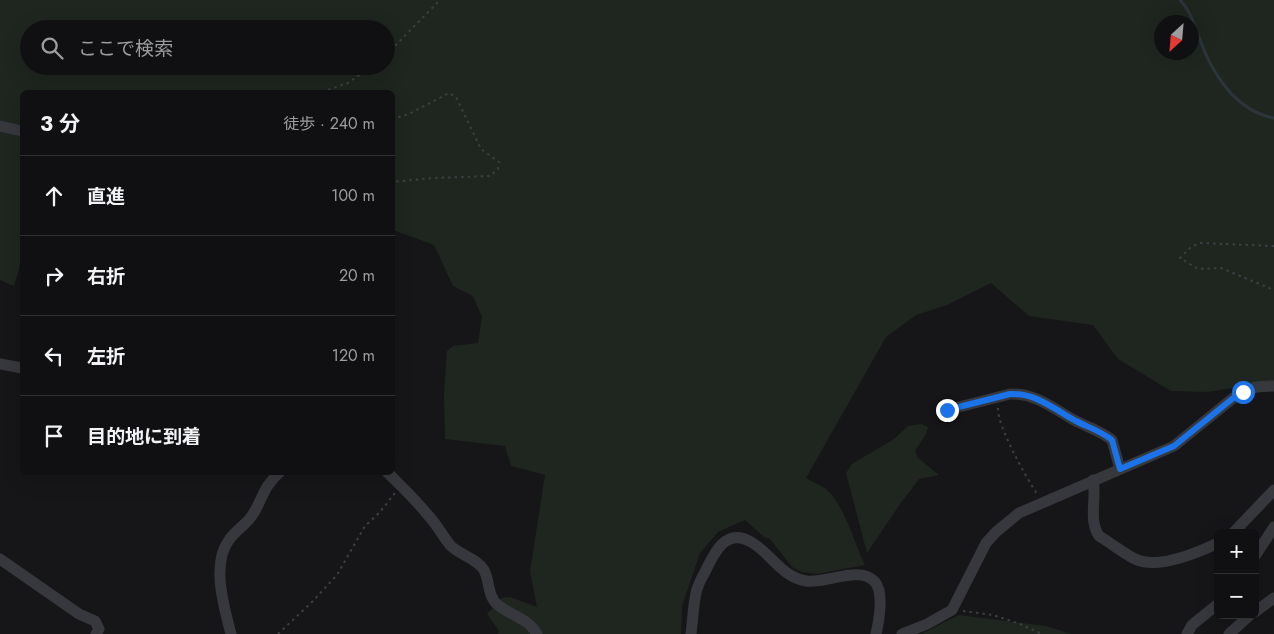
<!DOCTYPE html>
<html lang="ja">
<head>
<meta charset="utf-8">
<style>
	body { margin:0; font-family:Jost,"Noto Sans JP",sans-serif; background:#1e1e20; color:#f1f3f6 }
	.controls { position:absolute; right:15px; bottom:15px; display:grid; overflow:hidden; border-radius:8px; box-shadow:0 5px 20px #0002 }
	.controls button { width:45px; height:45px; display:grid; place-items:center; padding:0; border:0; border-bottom:1px solid #303032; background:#101012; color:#f1f3f6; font:25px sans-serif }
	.compass { position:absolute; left:1154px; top:15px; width:45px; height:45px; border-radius:50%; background:#101012; box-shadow:0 5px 20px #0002; rotate:206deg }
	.stop { position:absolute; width:15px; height:15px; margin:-11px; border:4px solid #1a73e8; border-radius:50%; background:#fff }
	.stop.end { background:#1a73e8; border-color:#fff; box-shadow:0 1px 5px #0008 }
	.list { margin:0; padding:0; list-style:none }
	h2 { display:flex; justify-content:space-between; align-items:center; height:65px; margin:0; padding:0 20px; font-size:21px }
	h2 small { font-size:16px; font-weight:400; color:#9c9d9f }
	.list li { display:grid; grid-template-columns:32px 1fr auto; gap:15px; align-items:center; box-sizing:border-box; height:80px; padding:0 20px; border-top:1px solid #303032 }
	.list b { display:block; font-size:19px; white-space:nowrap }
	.list em { font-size:16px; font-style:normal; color:#9c9d9f }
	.icon { flex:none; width:28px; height:28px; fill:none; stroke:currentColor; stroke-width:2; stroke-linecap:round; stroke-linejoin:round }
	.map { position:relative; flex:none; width:1274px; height:634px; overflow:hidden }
	.search { position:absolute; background:#101012; box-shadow:0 5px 20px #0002; left:20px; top:20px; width:375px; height:55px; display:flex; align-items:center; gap:12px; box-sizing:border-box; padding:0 18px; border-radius:28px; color:#9c9d9f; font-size:19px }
	.panel { position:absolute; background:#101012; box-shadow:0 5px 20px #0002; left:20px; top:90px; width:375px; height:385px; border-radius:8px }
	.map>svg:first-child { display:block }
	.green { fill:#1e261f; fill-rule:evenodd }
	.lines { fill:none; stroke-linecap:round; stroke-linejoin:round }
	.stream { stroke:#2c353c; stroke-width:3 }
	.path { stroke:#3d3f44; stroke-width:2; stroke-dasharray:2.5 4; stroke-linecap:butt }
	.street { stroke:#37383d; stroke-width:11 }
	.route { stroke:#1a73e8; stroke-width:6 }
</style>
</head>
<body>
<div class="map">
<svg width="1274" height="634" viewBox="0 0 1274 634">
	<rect width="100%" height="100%" fill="#161618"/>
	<g class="green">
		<path d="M0,0h1274v381l-66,11 -37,-1 -53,-32 -25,-34 -64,-9 -38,-33 -44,22 -31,10 -30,22 -80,141c7,5 16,7 21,12 18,16 27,53 38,75l-48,9 -15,-2 -10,-5 -22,-28 -6,-2 -19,-17 -27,12 -18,21 -18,53 -1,28h-183l1,-3 -12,-17 15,-16 8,-1 27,10 -7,-36 15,-96 -34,-9 -6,-20 -60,-7 -1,-45 3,-43 6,-5 25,-3 4,-26 -9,-21 -20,-10 -19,-41 -41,-15 -1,-138h-370v174l-2,-1 -6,21 -14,-6zM1162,22h30v30h-30zM29,29h357v37h-357z"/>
		<path d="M921,424l7,3 -2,7 -11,17 3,7 21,17 -20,4 -19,25 -33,49 -21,-80 6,-9 42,-25 14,-13z"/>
		<path d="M959,615l87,11 26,8h-151z"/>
	</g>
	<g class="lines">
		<path class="stream" d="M1180,0c10,10 14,24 19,37 12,35 36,74 75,81"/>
		<g class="path">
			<path d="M386,55l54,-55"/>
			<path d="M322,92l26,-9 24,-17"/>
			<path d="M392,119l17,-5 40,-21 7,4 25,52 18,13 -1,7 -8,7 -57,2 -41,4"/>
			<path d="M1274,246l-74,-3 -9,4 -11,11 18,11 23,-1 53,22"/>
			<path d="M392,404l2,3 -2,11"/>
			<path d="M998,408c-1,18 28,69 39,86"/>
			<path d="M963,611l30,4 27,9 22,10"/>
			<path d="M278,634l34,-32 25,-27 28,-49 15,-14 15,-19"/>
		</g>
		<g class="street">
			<path d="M0,126l22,5"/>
			<path d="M0,364l22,4"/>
			<path d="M947,410l63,-16c25,-1 43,14 64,26 13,7 27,11 38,20l8,29"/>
			<path d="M387,472c14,14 28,27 40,42 9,9 15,21 23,31 9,10 27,13 34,25 6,11 3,26 14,35 13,11 30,13 39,29"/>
			<path d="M1093,480c4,18 -5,40 6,56 12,7 24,17 36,23 23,11 62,-6 83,-16"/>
			<path d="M1233,533l41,-43"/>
			<path d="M1255,556l19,-29"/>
			<path d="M0,559l79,55 16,7 4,8 -3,5"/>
			<path d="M1255,612l19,-14"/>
			<path d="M231,634c-7,-27 -20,-70 -2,-94 7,-10 18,-16 24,-26 11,-17 9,-26 27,-42"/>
			<path d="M691,634c2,-15 2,-31 6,-45 2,-6 5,-12 8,-17 9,-19 21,-45 46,-30 20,11 30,35 55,39 20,3 54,-16 69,1 9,10 4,40 1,52"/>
			<path d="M902,634l25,-10 25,-14 34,-67 10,-11 23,-19 155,-67 58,-47 11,-7 13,-5 18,-1"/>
			<path d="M1187,634l5,-9 26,-21"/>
			<path d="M1229,634l21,-19"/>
		</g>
	</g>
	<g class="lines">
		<path class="route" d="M947,410l63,-16c25,-1 43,14 64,26 13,7 27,11 38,20l8,29 54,-23 58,-47 11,-7"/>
	</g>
</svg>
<div class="controls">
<button>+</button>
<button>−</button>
</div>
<svg class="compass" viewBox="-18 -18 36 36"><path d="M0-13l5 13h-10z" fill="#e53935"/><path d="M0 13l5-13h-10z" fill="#9c9d9f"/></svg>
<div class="stop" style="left:1243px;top:392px"></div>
<div class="stop end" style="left:947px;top:410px"></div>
<div class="search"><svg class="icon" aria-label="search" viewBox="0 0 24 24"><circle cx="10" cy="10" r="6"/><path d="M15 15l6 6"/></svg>ここで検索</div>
<section class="panel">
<h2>3 分<small>徒歩 · 240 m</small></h2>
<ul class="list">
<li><svg class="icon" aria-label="ahead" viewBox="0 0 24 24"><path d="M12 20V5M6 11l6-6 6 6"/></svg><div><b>直進</b></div><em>100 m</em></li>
<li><svg class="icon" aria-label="right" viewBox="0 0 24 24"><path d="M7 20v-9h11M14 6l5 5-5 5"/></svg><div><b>右折</b></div><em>20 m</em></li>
<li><svg class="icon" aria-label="left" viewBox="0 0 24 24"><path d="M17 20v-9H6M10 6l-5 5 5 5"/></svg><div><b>左折</b></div><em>120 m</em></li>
<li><svg class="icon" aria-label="arrive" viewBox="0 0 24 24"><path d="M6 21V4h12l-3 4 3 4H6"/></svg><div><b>目的地に到着</b></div></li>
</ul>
</section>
</div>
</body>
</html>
